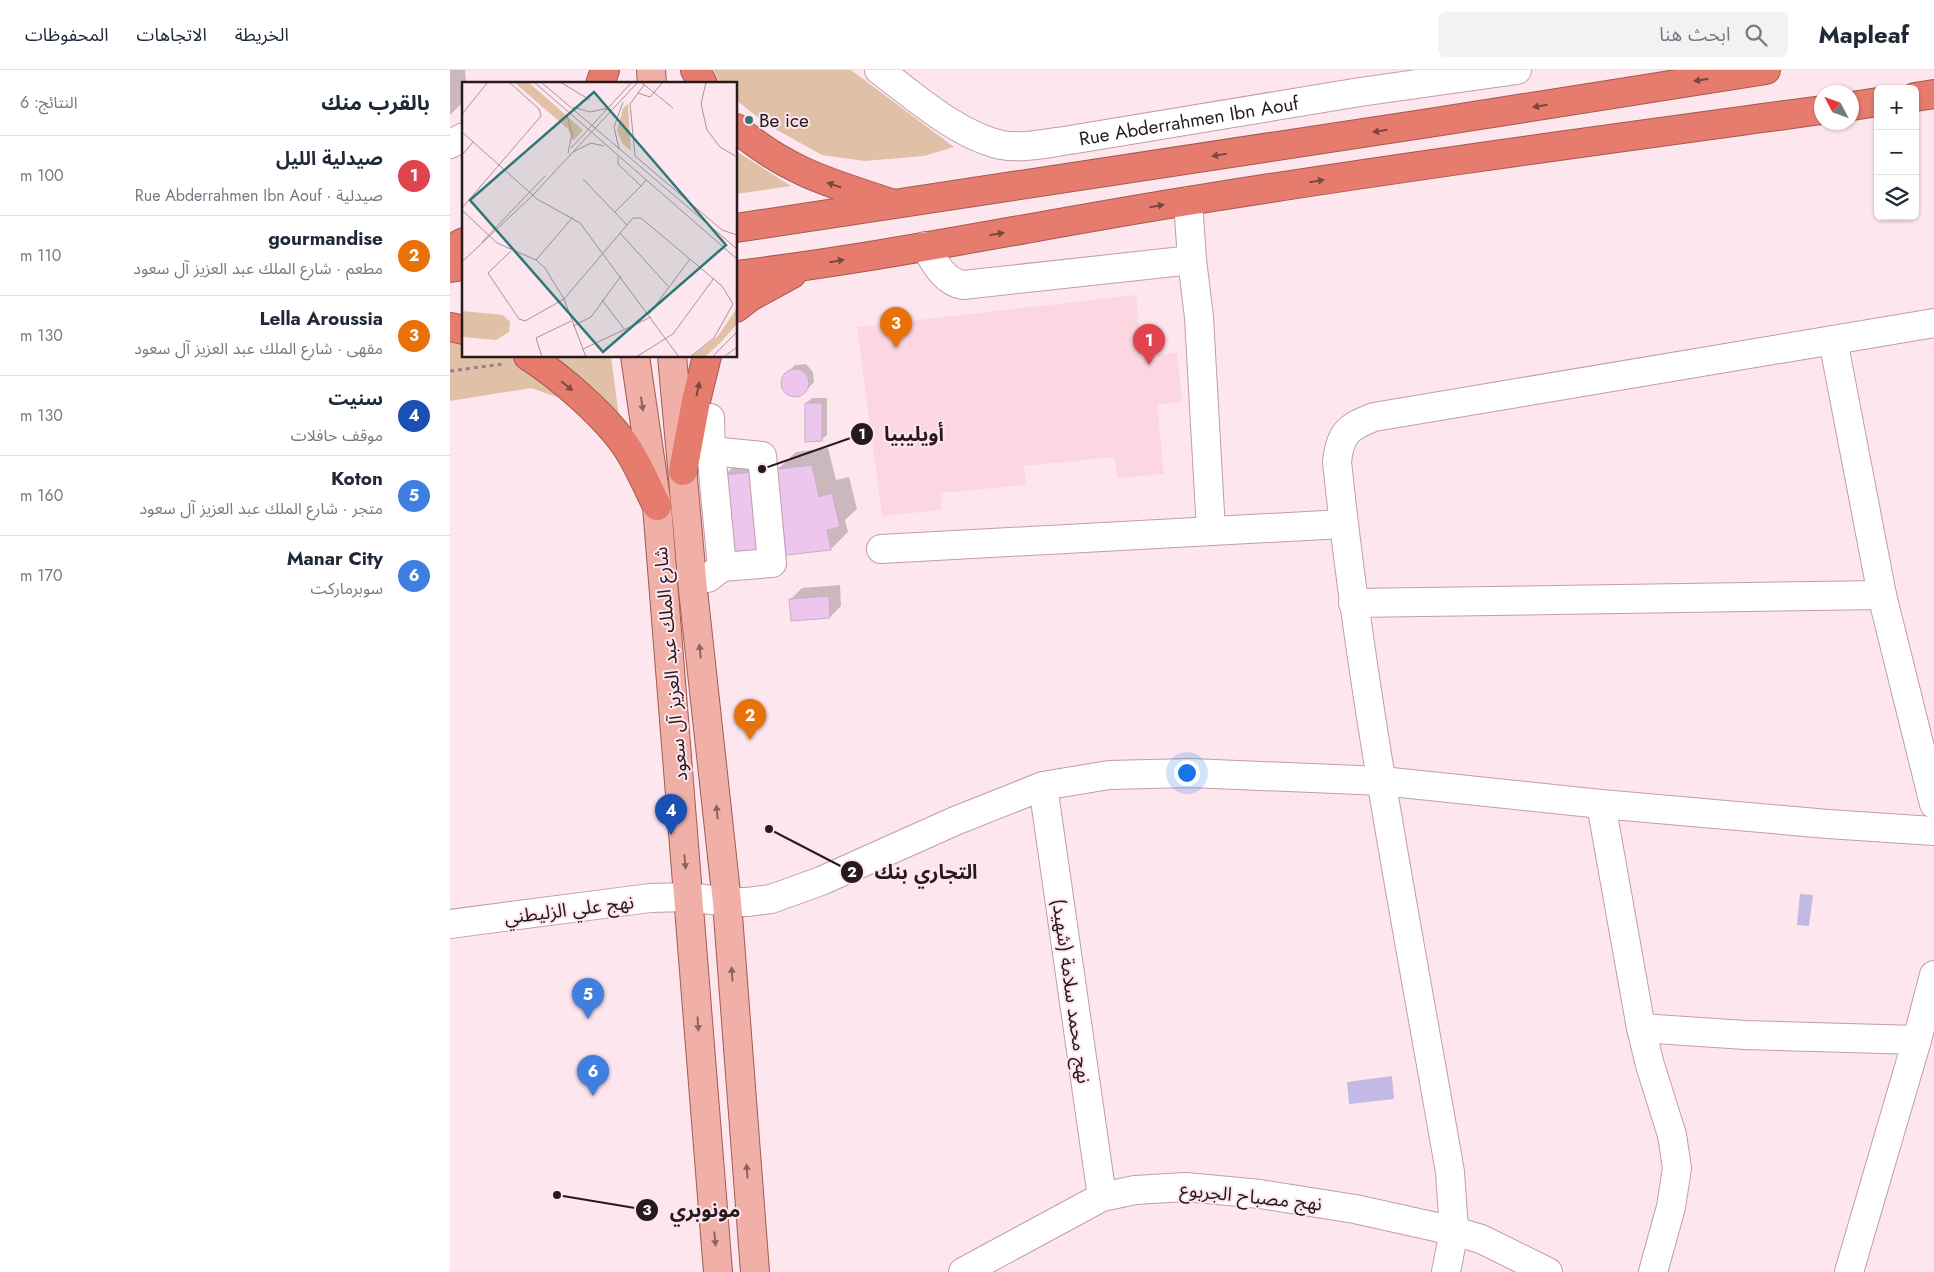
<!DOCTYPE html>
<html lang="ar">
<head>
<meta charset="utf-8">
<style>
	body { margin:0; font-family:Jost,"Noto Sans Arabic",sans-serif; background:#f2f2f3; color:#1f2937; direction:rtl }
	.controls { position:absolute; right:15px; top:15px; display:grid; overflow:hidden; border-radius:8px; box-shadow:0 1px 4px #0004 }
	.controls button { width:45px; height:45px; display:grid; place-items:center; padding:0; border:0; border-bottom:1px solid #e0e1e3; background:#fff; color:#1f2937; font:25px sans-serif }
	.compass { position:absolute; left:1364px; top:15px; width:45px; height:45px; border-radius:50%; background:#fff; box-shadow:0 1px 4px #0004; rotate:311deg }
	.you { position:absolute; left:736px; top:702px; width:18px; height:18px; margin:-12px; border:4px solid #fff; border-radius:50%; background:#1a73e8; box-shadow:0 0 0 8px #1a73e833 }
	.badge { display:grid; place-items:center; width:32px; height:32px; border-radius:50%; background:#2563eb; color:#fff; font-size:16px; font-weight:700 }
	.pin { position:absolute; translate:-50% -41px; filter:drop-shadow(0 1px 2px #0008) }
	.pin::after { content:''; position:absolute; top:26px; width:18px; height:15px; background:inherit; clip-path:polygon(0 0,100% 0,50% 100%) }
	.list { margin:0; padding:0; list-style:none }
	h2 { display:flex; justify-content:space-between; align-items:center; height:65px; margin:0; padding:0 20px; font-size:21px }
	h2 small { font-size:16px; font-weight:400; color:#747a83 }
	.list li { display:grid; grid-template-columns:32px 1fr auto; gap:15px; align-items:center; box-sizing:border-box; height:80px; padding:0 20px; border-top:1px solid #e0e1e3 }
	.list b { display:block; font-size:19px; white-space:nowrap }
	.list p { margin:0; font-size:16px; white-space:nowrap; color:#747a83 }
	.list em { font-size:16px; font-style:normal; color:#747a83 }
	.icon { flex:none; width:28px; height:28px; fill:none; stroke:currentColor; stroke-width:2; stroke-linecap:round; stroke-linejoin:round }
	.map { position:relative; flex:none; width:1484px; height:1202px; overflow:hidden; direction:ltr }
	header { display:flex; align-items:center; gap:30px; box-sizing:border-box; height:70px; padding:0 25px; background:#fff; border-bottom:1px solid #e0e1e3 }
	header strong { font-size:24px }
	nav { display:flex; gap:28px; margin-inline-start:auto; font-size:18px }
	.search { width:350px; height:45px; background:#f2f2f3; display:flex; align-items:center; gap:12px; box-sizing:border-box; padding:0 18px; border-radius:8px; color:#747a83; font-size:19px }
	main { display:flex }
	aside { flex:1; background:#fff }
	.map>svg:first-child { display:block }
	.built { fill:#fcd7e2 }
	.green { fill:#e0c0a6 }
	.water { fill:#c3b9e7 }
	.shadow { fill:#0003 }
	.building { fill:#ecc6ec; stroke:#c7afc7 }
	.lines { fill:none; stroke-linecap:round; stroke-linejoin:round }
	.minor-casing { stroke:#c19ea9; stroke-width:30 }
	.major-casing { stroke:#a35a51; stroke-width:30 }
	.highway-casing { stroke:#a35a51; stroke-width:30 }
	.path { stroke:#938186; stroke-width:3; stroke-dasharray:4 4; stroke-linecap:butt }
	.minor { stroke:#fff; stroke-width:28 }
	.major { stroke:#f0b0a7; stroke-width:28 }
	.highway { stroke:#e67c6d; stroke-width:28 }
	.oneway { fill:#7d4642 }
	.oneway2 { fill:#8c6562 }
	.poi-dot { fill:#2d777a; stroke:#fde6ed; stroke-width:2 }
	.labels { text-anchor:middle; stroke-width:4; stroke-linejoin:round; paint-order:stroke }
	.poi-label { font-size:19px; fill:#271a1e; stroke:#fde6ed; text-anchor:start }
	.street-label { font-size:19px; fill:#271a1e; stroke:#fde6ed }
	.inset-road { fill:none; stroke:#a7949a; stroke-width:1 }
	.view { fill:#2d777a; fill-opacity:0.15; stroke:#2d777a; stroke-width:2.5 }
	.inset-edge { fill:none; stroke:#271a1e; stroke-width:2.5 }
	.leader { fill:none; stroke:#271a1e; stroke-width:2 }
	.callout-dot { fill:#271a1e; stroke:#fde6ed; stroke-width:2 }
	.mark-label { font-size:15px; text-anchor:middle; font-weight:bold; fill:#fff }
	.callout-label { font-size:20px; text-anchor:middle; font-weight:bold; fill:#271a1e; stroke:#fde6ed; stroke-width:4; stroke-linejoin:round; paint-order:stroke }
</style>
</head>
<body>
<header>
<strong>Mapleaf</strong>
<div class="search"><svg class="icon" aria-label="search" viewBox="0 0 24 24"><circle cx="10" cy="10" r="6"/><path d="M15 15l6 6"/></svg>ابحث هنا</div>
<nav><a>الخريطة</a><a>الاتجاهات</a><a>المحفوظات</a></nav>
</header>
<main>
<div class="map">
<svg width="1484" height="1202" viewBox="0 0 1484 1202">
	<rect width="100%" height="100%" fill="#fde6ed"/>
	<path class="built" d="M686,225l6,61 35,-3 5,49 -25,2 7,70 -47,4 -2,-21 -91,9 2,19 -85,8 1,17 -60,6 -25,-189z"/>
	<g class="green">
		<path d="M263,0h138l103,77 -30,9 -59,5 -43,-6 -54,-30 -32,-25v-16h-15z"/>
		<path d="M286,81l55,35 -55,8z"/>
		<path d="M14,262v24h147l8,62 -88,-30 -81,13v-67z"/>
	</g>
	<g class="water">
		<path d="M1350,824l13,1 -4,31 -12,-1z"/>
		<path d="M942,1006l2,23 -45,5 -2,-22z"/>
	</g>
	<g class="shadow">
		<path d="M0,0h15l1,14h-2v17l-14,14z"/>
		<path d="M356,294l7,8 1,10 -14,14h-10l-8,-7v-11l13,-13z"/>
		<path d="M362,328h15v37l-6,5 -15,-37z"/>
		<path d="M378,378l8,32 13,-3 8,32 -12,11 3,12 -17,17 -43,5 -10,-85 18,-17z"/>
		<path d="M314,391l8,82 -47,-68 11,-11z"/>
		<path d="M390,515l1,21 -11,11 -39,-18 11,-11z"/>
	</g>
	<g class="building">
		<circle cx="345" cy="313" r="14"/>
		<path d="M355,333h17v38l-17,1z"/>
		<path d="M362,395l7,32 13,-4 8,34 -13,3 4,20 -45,5 -9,-86z"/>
		<path d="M303,402l8,83 -30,3 -8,-83z"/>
		<path d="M379,526l1,22 -39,3 -2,-22z"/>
	</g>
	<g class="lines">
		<g class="minor-casing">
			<g id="minor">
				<path id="s1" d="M429,0c35,26 78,65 122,75 22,4 47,-2 69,-5l290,-48 157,-22"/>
				<path d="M0,74l14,-7"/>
				<path d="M475,176c9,16 19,36 38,39l229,-25 -4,-59"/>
				<path d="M742,190l7,57 12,214"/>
				<path d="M1383,270l49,255 52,209"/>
				<path d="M261,381l51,5 10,107 -50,4"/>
				<path d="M431,479l462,-25"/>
				<path d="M258,508l14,-11 -11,-116 -1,-33"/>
				<path d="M903,533l529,-8"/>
				<path d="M593,716l59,411"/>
				<path d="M1151,734l40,224 9,37 22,70 5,33 -6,39 -18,65"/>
				<path d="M0,854l200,-26 38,-1 39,5h20l24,-3 50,-18 134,-60 88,-35 66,-11 82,-2 191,8 219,23 227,20 106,7"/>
				<path d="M1191,958l104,7 172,5"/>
				<path d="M513,1202l139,-75 33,-7 51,-3 74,7 95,15 99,22 27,8 67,33"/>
				<path d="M996,1202l8,-41 -4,-59c-41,-236 -88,-472 -113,-710 3,-29 11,-35 37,-45l560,-94"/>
				<path d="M1399,1202l68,-232 17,-65"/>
			</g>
		</g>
		<g class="major-casing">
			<g id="major">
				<path d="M201,0l1,14"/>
				<path d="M185,286l22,150 61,766"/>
				<path d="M222,286l21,234 34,312 28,370"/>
			</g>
		</g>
		<g class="highway-casing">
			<g id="highway">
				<path d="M245,0l8,14"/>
				<path d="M150,14l5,-14"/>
				<path d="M1465,27l19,-3"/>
				<path d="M1402,36l26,-4"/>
				<path d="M286,58c50,43 94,55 155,75"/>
				<path d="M286,158l693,-105 337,-53"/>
				<path d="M0,179l14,-7"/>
				<path d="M0,198l14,-2"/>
				<path d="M286,205c152,-18 301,-50 452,-74 211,-34 422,-62 634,-91"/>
				<path d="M286,238l14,-11 42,-23"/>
				<path d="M0,257l14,3"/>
				<path d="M78,286c33,21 81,63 101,95 11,18 19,37 28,55"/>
				<path d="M233,401l13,-70 11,-45"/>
			</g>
		</g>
		<path class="path" d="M0,301l53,-7"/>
		<use href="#minor" class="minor"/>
		<use href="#major" class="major"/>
		<use href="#highway" class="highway"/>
	</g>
	<defs><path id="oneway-solid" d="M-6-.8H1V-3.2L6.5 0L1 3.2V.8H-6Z" transform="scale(1.25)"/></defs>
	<g class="oneway">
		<use href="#oneway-solid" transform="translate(1251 10) rotate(171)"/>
		<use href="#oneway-solid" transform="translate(1090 36) rotate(171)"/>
		<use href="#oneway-solid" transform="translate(930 61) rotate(171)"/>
		<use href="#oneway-solid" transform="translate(769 85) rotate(171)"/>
		<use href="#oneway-solid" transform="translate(867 111) rotate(-9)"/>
		<use href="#oneway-solid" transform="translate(384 115) rotate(-161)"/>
		<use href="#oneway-solid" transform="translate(707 136) rotate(-10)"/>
		<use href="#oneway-solid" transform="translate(547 164) rotate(-10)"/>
		<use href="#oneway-solid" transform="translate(387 191) rotate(-10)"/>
		<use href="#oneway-solid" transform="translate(117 316) rotate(39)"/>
		<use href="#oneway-solid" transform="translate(248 319) rotate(-78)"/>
	</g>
	<g class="oneway2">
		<use href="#oneway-solid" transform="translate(192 334) rotate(82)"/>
		<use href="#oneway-solid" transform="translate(250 581) rotate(-96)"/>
		<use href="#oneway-solid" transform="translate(267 742) rotate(-96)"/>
		<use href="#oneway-solid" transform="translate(235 792) rotate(85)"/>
		<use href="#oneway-solid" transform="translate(282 904) rotate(-94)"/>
		<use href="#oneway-solid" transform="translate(248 954) rotate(86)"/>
		<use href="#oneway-solid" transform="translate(297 1101) rotate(-94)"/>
		<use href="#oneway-solid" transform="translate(265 1169) rotate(85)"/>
	</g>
	<circle class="poi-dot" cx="299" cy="50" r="5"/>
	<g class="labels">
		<g class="poi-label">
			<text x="309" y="57">Be ice</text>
		</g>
		<g class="street-label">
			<text dy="7" stroke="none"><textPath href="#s1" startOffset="334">Rue Abderrahmen Ibn Aouf</textPath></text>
			<text transform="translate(220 594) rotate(-95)" y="7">شارع الملك عبد العزيز آل سعود</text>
			<text transform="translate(119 839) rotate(-7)" y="7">نهج علي الزليطني</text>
			<text transform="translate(622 921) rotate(82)" y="7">نهج محمد سلامة (شهيد)</text>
			<text transform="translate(801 1126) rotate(6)" y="7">نهج مصباح الجربوع</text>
		</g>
	</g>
	<g transform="translate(12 12)">
		<rect width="275" height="275" fill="#fde6ed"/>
		<path d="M52,0h14l55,48 -10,11 -5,-12zM166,22l3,47 -9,-8 -5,-13 6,-22zM275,226v16l-16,18 -16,15h-14l27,-21zM0,229l41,4 7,7 -1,10 -13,8 -34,-3z" fill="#e0c0a6"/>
		<path class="inset-road" d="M72,0l203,177M79,0l196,167M98,0l30,18M244,0l-5,22 6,26 13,17 17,10M180,1l31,25M182,3l-14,19 5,52 87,74 15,5M176,11l12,4 13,-15M111,25l17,5 19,-4M0,32l26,-32M105,33l5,19 -4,19M0,50l75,67 43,24 99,134M109,66l61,-66M157,67l-5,-22 9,-25M111,70l18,-9 13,3M0,73l11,-13M156,75v7l23,22 5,-6M121,97l44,46M0,126l79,-92 -2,-7 -30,-27M0,128l35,33 39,17 9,8 19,31 22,58M153,130l26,-26M158,151l48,53M20,160l63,-66M49,169l-23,22 31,46 6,2 39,-22 69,-81h8l81,68 11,18 -19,34 -24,19M74,178l37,-43M0,180l71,-67 105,-113M140,218l23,30M187,232l41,-55M111,244l18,-9 30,-41M121,267l68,-32M80,275l-6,-19 35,-17M174,275l37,-23 41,-56M250,275l25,-25M262,275l13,-10"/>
		<path class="view" d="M132,10l132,153 -123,107 -133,-152z"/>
		<rect width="275" height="275" class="inset-edge"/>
	</g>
	<path class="leader" d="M312 399L412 364M319 759L402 802M107 1125L197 1140"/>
	<g class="callout-dot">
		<circle cx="312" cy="399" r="5"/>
		<circle cx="319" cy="759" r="5"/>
		<circle cx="107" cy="1125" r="5"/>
		<circle cx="412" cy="364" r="12"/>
		<circle cx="402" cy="802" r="12"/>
		<circle cx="197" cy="1140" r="12"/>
	</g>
	<g class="mark-label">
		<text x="412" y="369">1</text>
		<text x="402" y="807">2</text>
		<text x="197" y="1145">3</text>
	</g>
	<g class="callout-label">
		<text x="464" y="371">أويليبيا</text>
		<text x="476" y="809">التجاري بنك</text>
		<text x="255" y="1147">مونوبري</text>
	</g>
</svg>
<div class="controls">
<button>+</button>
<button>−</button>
<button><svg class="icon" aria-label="layers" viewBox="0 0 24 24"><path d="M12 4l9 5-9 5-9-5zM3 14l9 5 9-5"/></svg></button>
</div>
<svg class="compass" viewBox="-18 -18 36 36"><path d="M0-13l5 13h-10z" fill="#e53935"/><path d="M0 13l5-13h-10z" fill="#747a83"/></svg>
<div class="you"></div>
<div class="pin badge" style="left:699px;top:295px;background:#e0444e">1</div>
<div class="pin badge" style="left:300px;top:670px;background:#e8710a">2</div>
<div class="pin badge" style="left:446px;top:278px;background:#e8710a">3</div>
<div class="pin badge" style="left:221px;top:765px;background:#1a4fb4">4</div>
<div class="pin badge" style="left:138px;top:949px;background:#3f7fe0">5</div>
<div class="pin badge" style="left:143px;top:1026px;background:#3f7fe0">6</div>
</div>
<aside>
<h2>بالقرب منك<small>النتائج: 6</small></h2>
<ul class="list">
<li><span class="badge" style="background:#e0444e">1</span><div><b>صيدلية الليل</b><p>صيدلية · Rue Abderrahmen Ibn Aouf</p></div><em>100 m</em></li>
<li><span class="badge" style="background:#e8710a">2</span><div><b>gourmandise</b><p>مطعم · شارع الملك عبد العزيز آل سعود</p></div><em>110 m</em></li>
<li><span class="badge" style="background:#e8710a">3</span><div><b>Lella Aroussia</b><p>مقهى · شارع الملك عبد العزيز آل سعود</p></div><em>130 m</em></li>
<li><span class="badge" style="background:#1a4fb4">4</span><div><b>سنيت</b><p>موقف حافلات</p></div><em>130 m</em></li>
<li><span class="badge" style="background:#3f7fe0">5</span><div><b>Koton</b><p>متجر · شارع الملك عبد العزيز آل سعود</p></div><em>160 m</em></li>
<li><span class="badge" style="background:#3f7fe0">6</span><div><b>Manar City</b><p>سوبرماركت</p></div><em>170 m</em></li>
</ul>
</aside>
</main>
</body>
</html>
